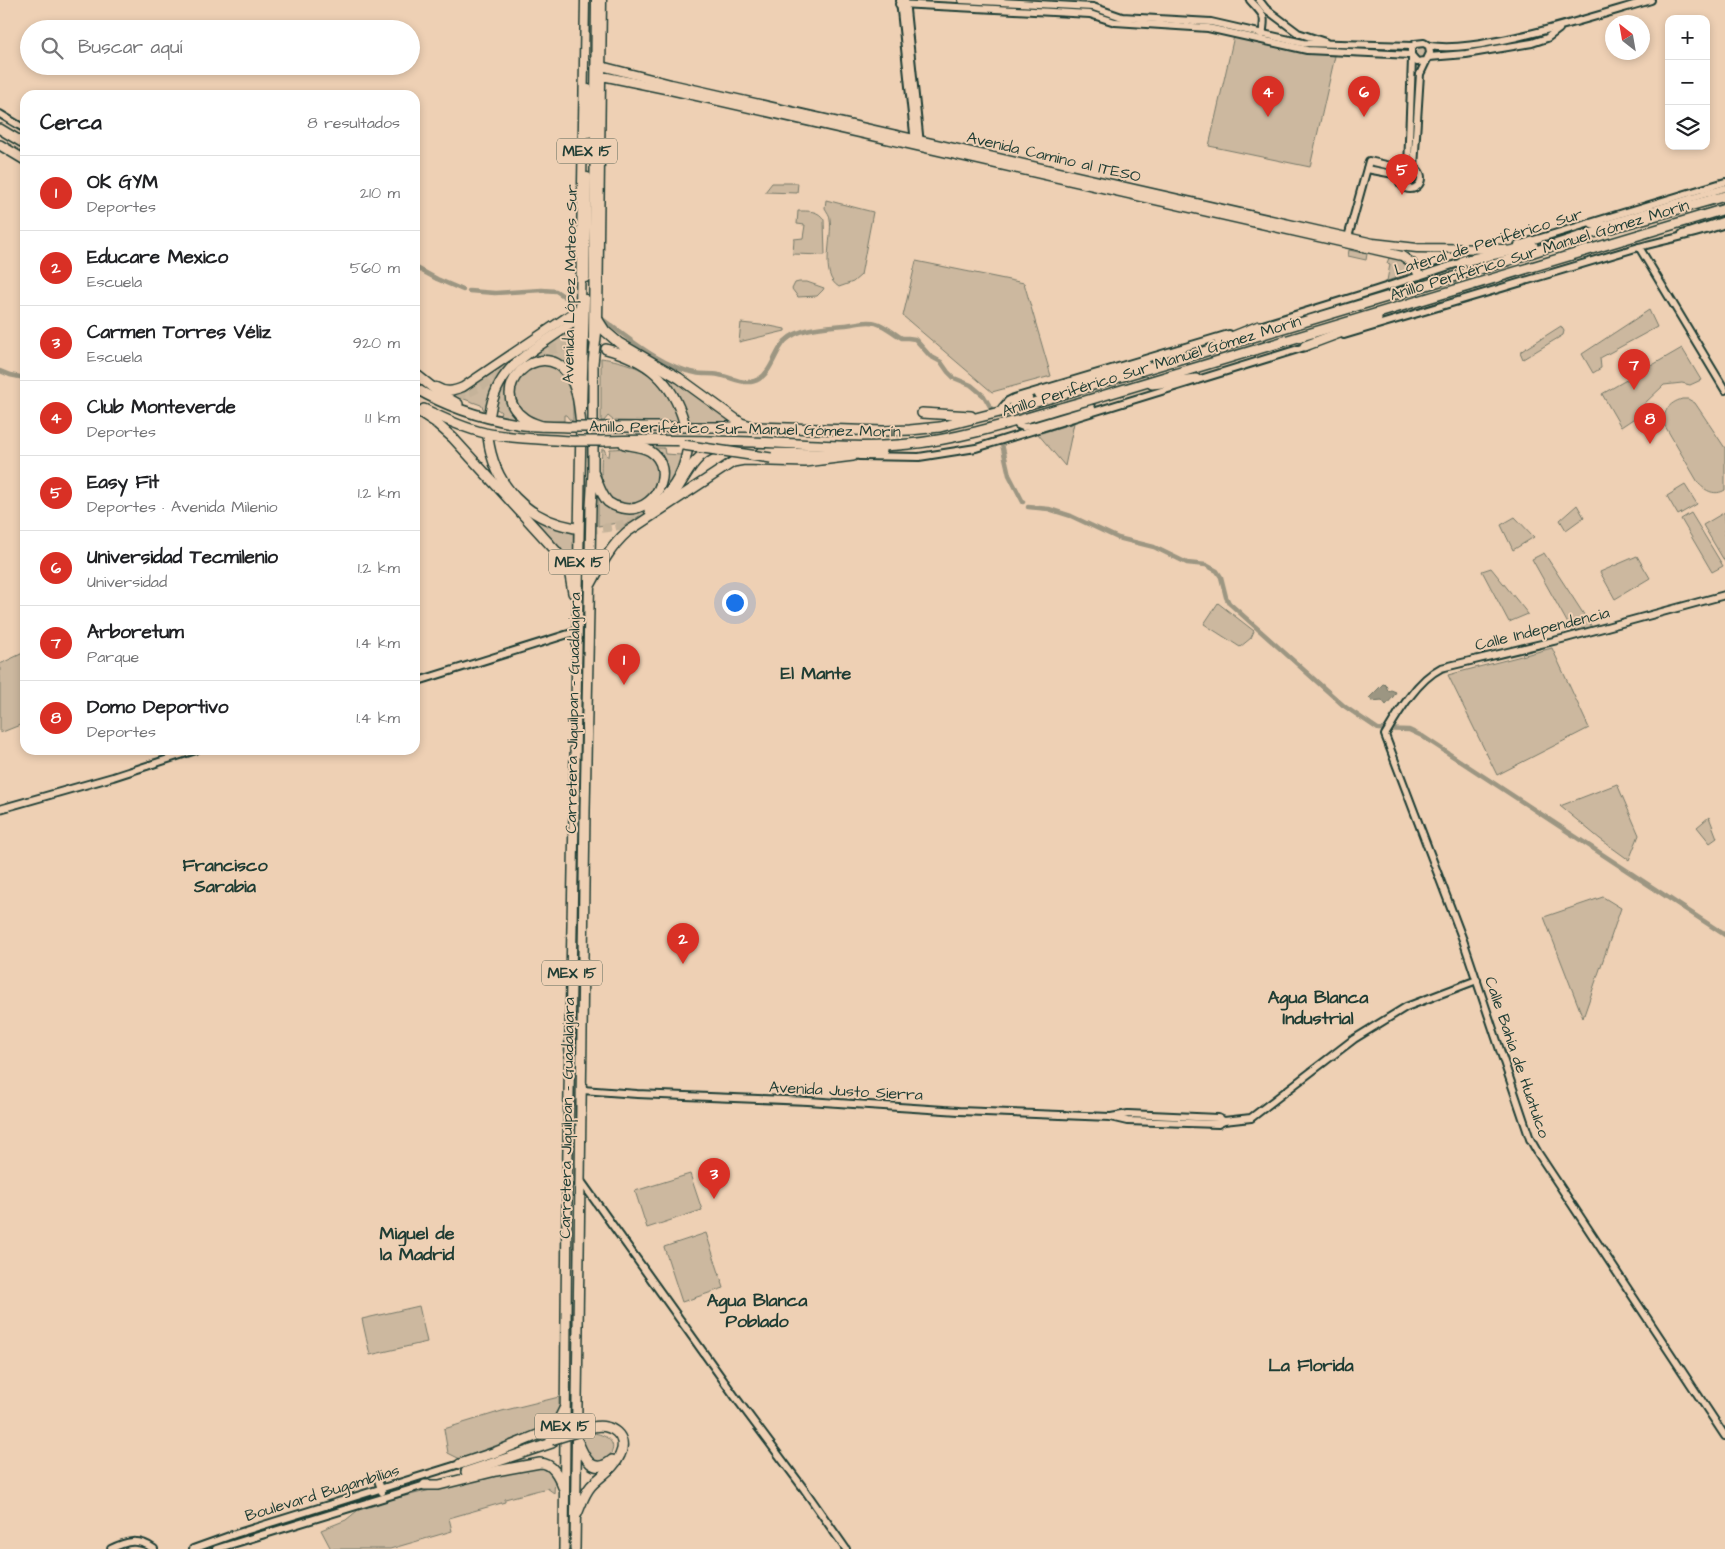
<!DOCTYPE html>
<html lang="es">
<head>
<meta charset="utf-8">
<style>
	body { margin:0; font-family:"Architects Daughter",sans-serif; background:#f2f2f2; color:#202124 }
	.controls { position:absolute; right:15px; top:15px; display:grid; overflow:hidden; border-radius:10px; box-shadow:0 2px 8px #0003 }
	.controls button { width:45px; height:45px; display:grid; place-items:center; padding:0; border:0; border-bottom:1px solid #e0e0e0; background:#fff; color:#202124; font:25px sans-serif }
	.compass { position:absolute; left:1605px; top:15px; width:45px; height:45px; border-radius:50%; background:#fff; box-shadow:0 2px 8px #0003; rotate:329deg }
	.you { position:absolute; left:734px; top:602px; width:18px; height:18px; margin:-12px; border:4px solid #fff; border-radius:50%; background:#1a73e8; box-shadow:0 0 0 8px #1a73e833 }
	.badge { display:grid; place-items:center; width:32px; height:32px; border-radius:50%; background:#d93025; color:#fff; font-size:16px; font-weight:700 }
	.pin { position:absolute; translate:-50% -41px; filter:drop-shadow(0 1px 2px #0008) }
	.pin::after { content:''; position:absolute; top:26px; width:18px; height:15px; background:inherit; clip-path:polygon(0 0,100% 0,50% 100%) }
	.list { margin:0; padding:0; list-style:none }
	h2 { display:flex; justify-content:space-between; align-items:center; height:65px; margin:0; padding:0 20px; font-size:21px }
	h2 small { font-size:16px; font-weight:400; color:#757577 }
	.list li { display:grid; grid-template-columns:32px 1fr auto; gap:15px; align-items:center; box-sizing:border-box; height:75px; padding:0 20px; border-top:1px solid #e0e0e0 }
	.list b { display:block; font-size:19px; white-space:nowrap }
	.list p { margin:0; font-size:16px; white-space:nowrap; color:#757577 }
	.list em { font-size:16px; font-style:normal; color:#757577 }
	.icon { flex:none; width:28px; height:28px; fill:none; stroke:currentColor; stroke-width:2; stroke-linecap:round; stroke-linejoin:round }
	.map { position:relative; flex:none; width:1725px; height:1549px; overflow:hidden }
	.search { position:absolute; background:#fff; box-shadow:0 2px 8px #0003; left:20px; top:20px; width:400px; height:55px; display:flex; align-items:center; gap:12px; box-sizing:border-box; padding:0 18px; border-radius:28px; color:#757577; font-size:19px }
	.panel { position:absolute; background:#fff; box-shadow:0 2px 8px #0003; left:20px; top:90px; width:400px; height:665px; border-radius:15px }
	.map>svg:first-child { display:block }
	.green { fill:#ccb89f; stroke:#767a6a }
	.water { fill:#9c9682; stroke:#6a7263 }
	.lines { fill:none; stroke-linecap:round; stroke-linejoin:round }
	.canal { stroke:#9c9682; stroke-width:4.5 }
	.highway-tunnel { stroke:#c5b39a; stroke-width:9; stroke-dasharray:9 4.5; stroke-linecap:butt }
	.minor-casing { stroke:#1f3d34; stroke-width:10 }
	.major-casing { stroke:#1f3d34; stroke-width:11 }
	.highway-casing { stroke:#1f3d34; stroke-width:12 }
	.minor { stroke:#eed0b4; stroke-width:6 }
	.major { stroke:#eed0b4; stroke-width:8 }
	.highway { stroke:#eed0b4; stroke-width:9 }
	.highway-bridge-casing { stroke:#1f3d34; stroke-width:12; stroke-linecap:butt }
	.highway-bridge { stroke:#eed0b4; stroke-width:9 }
	.labels { text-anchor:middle; stroke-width:4; stroke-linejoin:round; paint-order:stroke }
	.shield { fill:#eed0b4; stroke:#5d695a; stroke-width:1 }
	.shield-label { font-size:15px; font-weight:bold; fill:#1f3d34 }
	.street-label { font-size:16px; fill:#1f3d34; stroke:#eed0b4 }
	.neighbourhood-label { font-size:18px; font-weight:bold; fill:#1f3d34; stroke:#eed0b4 }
</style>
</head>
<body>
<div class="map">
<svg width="1725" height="1549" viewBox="0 0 1725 1549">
	<rect width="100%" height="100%" fill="#eed0b4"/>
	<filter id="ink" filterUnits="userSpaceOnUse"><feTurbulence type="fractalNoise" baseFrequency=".02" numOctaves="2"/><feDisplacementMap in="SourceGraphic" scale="10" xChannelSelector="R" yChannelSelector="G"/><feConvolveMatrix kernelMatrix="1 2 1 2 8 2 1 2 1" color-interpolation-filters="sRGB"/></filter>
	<g filter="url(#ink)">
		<g class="green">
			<path d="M1234,36l76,17 25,3 -25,111 -101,-21z"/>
			<circle cx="1421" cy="52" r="6"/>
			<circle cx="1410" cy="179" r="7"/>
			<path d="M772,183h26l-1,10 -32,-1z"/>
			<path d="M826,200l47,12 -12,63 -8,7 -14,5c-20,-12 -6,-48 -9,-68 0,-4 -3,-7 -5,-11z"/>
			<path d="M798,211c10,0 21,-1 26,9l1,35 -32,-1 1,-15 9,-1 2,-13 -8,-1z"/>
			<path d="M1349,250l18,4 -1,6 -18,-4z"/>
			<path d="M1389,258c9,1 21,3 19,16l-21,7 3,-17 -3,-1z"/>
			<path d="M916,261l108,22 27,93 -59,16 -89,-76z"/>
			<path d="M799,282h8l17,6 -1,2 -6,6 -19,1 -6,-8 3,-6z"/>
			<path d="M1649,310l8,17 -57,31 1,10 -8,5 -11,-19z"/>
			<path d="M576,323l-1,55c-10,-18 -19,-19 -38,-20l-28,28 12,35 -22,-4 2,-5 -4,-3 -5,5c3,-13 8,-29 16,-40 19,-22 47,-32 68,-51z"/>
			<path d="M741,323l29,3 15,3v2l-46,11z"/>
			<path d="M1561,326l3,5 -1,4 -40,24 -3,-7z"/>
			<path d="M1682,348l19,32 -11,5 -8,-2 -18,2 -19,18 -3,10 -21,14 -19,-33z"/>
			<path d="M520,355l-34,58 -5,-8 -31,-11 13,-1z"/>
			<path d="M601,358c24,3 53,13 66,35 6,9 9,19 12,29l-65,-1 -6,-5 -4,5h-3z"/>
			<path d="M544,365c32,5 29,30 29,56l-3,-1 -4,-5h-2v6c-8,0 -19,2 -27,0 -6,-1 -9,-4 -13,-8 -18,-22 -6,-44 20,-48z"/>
			<path d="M654,366l84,58h-39v-2l-10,-1c-7,-23 -18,-39 -35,-55z"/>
			<path d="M1682,399h6l7,4 30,45v42c-10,6 -19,1 -26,-6l-34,-58c-3,-15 4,-23 17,-27z"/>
			<path d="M1074,423l-9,43 -27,-32z"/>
			<path d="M652,448h12l1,6 16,1 2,-4 -9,32 -24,26 -29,19 -2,1 -1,-6 -20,3v-33c3,4 6,10 9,13 20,19 63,-3 58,-30 -2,-9 -9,-20 -13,-28z"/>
			<path d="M602,449h2l3,7h2l1,-7c9,0 19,-2 27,0 8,2 14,8 18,15 16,30 -31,58 -48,30 -8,-13 -6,-30 -5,-45z"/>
			<path d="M1685,485l12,19 -19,11 -11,-19z"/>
			<path d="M1577,505l7,12 -18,13 -6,-10z"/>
			<path d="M520,506l53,25 1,39z"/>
			<path d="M1725,512v50l-22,-37z"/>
			<path d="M1691,513l32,53 -11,6 -31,-53z"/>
			<path d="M1515,517l19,20 -21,13 -12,-25z"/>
			<path d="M1544,553l48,74 -20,4 -40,-72z"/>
			<path d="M1637,556l13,22 -35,21 -15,-27z"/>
			<path d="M1491,568l37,46 -19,8 -27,-51z"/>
			<path d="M1218,603l36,28 -3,7 -11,9 -36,-23z"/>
			<path d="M1552,648l37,80 -92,47 -49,-100z"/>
			<path d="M25,652v71l-25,10v-69z"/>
			<path d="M1617,784l22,51 -10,25 -29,-21 -40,-33z"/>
			<path d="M1709,817l8,21 -7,5 -13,-16z"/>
			<path d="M1603,897l18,11 -38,110 -39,-101z"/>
			<path d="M690,1174l12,36 -55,18 -12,-37z"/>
			<path d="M706,1233l18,55 -42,14 -18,-55z"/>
			<path d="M419,1306l8,36 -57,13 -8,-36z"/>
			<path d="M559,1397v18l-14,12 -85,32 -12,-6 -4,-24 58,-18z"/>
			<path d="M593,1433c11,1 26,9 17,22 -3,5 -10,7 -15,9l-7,-4 -8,-23z"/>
			<path d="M537,1465l9,3 9,9 -1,16 -7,-5 -42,11v3l-56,16 3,13 -62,18h-59l-10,-19 25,-10 17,-14z"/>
		</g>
		<path class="water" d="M1383,684l3,1 2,6 3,-1 5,2 -3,5 -7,8 -4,-5 -10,1 -3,-3z"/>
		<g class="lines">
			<g class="canal">
				<path d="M415,267l22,12 26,11"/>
				<path d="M469,291l26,2 47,-3 14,1 18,12"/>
				<path d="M601,318c27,20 62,50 95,55 7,2 15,0 23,2 13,2 27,12 40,4 13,-8 16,-27 26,-38 14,-14 42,-14 61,-16 9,-1 21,-5 30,-2 10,3 17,10 26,15h6l7,1 15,17 11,6 7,10 6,6 17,7 13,11 8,14"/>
				<path d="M0,371l10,4 15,3"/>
				<path d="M1002,444l7,31 14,27"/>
				<path d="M1028,507l21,2 22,7 47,22 36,9 33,16 19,2 11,6 4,6 5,20 3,6 115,103 34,23 31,1 13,6 303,199"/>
			</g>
			<g class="highway-tunnel">
				<path d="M523,359c30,-13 51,-14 83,-10"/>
				<path d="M415,380l17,11"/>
				<path d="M443,397c25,2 47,-17 67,-30"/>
				<path d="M488,437l2,-24"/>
				<path d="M575,528c29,3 54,-2 79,-18"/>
			</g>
			<g class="minor-casing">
				<g id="minor">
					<path d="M905,0l15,144"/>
					<path d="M962,0l131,7 29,10 89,5 92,21 110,3"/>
					<path d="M1250,0c14,16 16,14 12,35"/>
					<path d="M1259,0l7,9 32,24 27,9"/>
					<path d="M900,1l15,142"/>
					<path d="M899,4l191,10 25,8 93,6 99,22 104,5"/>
					<path d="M1429,46c28,4 59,-3 88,-9 45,-10 89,-24 134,-37"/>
					<path d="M1429,57l37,-3 66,-11 15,-5 12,-9"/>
					<path d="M0,114l25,15"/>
					<path d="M1408,167l4,-108"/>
					<path d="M1414,167l6,-93 10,-21 -1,-7 -5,-3 -9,1 -4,4v7l6,7 8,-1"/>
					<circle cx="1410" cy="178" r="11"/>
					<path d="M1367,169l32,6"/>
					<path d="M1592,225h11l122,-37"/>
					<path d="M1682,234l43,-14"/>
					<path d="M1347,241l22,-80 35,8"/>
					<path d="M1518,245l207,-63"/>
					<path d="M1639,247l86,143"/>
					<path d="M1256,327l120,-37 89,-29"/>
					<path d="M1344,335l295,-88c29,-8 58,-13 86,-23"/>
					<path d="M1038,395l108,-33"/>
					<path d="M1013,404l16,-6"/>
					<path d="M1002,408l6,-7 6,-3 215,-64"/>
					<path d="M1018,425l5,2 9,-1 60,-18"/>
					<path d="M859,456l60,1 57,-9 332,-102"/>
					<path d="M1725,595l-159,43 -125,30c-24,12 -43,45 -56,67l78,205 67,199 8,14 187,283"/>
					<path d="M415,682l163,-51"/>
					<path d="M0,809l113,-32 83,-27"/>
					<path d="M582,1090l55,4 171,7 151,10 151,6 17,4 91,3 6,-3 27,-3 103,-79 52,-32 71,-27"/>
					<path d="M1111,1117l17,-3 90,4 6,3"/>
					<path d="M581,1181l155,217 68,91 42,60"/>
					<path d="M378,1480l4,12"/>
					<path d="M111,1549c15,-8 28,-11 43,0"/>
					<path d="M193,1549l42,-15 225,-70"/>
					<path d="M216,1549l209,-64"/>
				</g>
			</g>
			<g class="major-casing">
				<g id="major">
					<path d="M601,66l70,18 702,159 44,5 87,1"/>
					<path d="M601,77h6l63,13 732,166 10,7 7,12"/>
					<path d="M588,133v-44"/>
					<path d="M585,278l2,-101"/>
					<path d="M598,320l4,-320"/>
					<path d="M593,340l3,-340"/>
					<path d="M436,387c10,6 17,4 27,0l117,-79 5,-308"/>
					<path d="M582,408l3,-109"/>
				</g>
			</g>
			<g class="highway-casing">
				<g id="highway">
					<path d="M0,129l25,15"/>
					<path d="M0,145l25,15"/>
					<path d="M1463,261l70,-15"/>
					<path d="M598,320l7,11 14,12 60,35 62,45 7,2"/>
					<path d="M1219,342l40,-16"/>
					<path d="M1305,346l72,-27"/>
					<path d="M606,349c41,11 66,31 78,73"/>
					<path d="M418,376l24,19 16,9"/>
					<path d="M1152,384l44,-5"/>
					<path d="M415,388c32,19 66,30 102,36 17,3 36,2 54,3"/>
					<path d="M577,388l2,-74"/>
					<path d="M415,409l20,13 18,16 103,113 13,19 4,23"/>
					<path d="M424,409c20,10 40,19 61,24 28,6 57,6 85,8"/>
					<path d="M490,413c7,-49 44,-62 79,-88l6,-6 5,-11"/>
					<path d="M922,413l49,3"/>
					<path d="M542,426c-6,-2 -13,-4 -18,-8 -40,-28 16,-82 43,-45 11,14 12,34 14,52l-14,779 -3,345"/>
					<path d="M604,427h152l127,4 27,-1 30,-3 83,-21 477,-143 79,-26 146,-41"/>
					<path d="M488,437c6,49 38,82 87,91"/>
					<path d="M603,441c58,-2 116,0 174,2 44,2 88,6 132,1 60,-6 118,-27 176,-43l640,-192"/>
					<path d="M760,453l72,1 50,-3"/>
					<path d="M594,474c4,9 7,21 14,28 4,3 9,5 14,6 32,8 56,-39 28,-57 -8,-5 -18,-5 -26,-7"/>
					<path d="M670,499c14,-17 22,-44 45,-51"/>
					<path d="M649,510c20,-14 34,-33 38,-58"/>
					<path d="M591,584c10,-19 20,-38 36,-52l106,-70 11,-2 61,2 48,-6"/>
					<path d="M578,1442c7,17 15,34 34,18"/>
					<path d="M460,1464l36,-12 49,-20 11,-7 8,-16"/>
					<path d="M466,1472l86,-29"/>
					<path d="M425,1485h14l57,-14 44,-8c13,0 19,14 23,24"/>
					<path d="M577,1514c4,-9 7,-20 14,-28 9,-10 24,-18 29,-31 9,-19 -9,-32 -27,-28"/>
					<path d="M575,1549l10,-738 6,-304 2,-35v-109l5,-43"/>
				</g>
			</g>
			<use href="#minor" class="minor"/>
			<use href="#major" class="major"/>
			<use href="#highway" class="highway"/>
			<g class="highway-bridge-casing">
				<g id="highway-bridge">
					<path d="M571,427h33"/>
					<path d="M570,441h33"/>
					<path d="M683,445l88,13"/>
					<path d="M551,1440l42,-13"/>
				</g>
			</g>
			<use href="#highway-bridge" class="highway-bridge"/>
		</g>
	</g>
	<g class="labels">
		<g class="shield">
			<rect x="557" y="138.5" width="60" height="25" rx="4"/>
			<rect x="549" y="549.5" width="60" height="25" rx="4"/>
			<rect x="542" y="960.5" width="60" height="25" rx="4"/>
			<rect x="535" y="1413.5" width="60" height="25" rx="4"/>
		</g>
		<g class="shield-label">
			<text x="587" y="156">MEX 15</text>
			<text x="579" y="567">MEX 15</text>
			<text x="572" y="978">MEX 15</text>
			<text x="565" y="1431">MEX 15</text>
		</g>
		<g class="street-label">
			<text transform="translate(1054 156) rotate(13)" y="6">Avenida Camino al ITESO</text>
			<text transform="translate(1488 241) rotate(-17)" y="6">Lateral de Periférico Sur</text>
			<text transform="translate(1539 249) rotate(-17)" y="6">Anillo Periférico Sur Manuel Gómez Morín</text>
			<text transform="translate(569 284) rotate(-89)" y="6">Avenida López Mateos Sur</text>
			<text transform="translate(1151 365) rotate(-17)" y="6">Anillo Periférico Sur Manuel Gómez Morín</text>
			<text transform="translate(745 428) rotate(1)" y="6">Anillo Periférico Sur Manuel Gómez Morín</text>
			<text transform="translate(1542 628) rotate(-14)" y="6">Calle Independencia</text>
			<text transform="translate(572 713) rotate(-89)" y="6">Carretera Jiquilpan - Guadalajara</text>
			<text transform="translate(1518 1057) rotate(71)" y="6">Calle Bahía de Huatulco</text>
			<text transform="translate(846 1090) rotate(3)" y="6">Avenida Justo Sierra</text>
			<text transform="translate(566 1118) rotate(-89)" y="6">Carretera Jiquilpan - Guadalajara</text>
			<text transform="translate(322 1492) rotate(-17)" y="6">Boulevard Bugambilias</text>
		</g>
		<g class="neighbourhood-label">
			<text x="816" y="679">El Mante</text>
			<text x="225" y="871">Francisco<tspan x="225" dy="21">Sarabia</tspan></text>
			<text x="1318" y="1003">Agua Blanca<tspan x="1318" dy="21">Industrial</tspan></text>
			<text x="417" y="1239">Miguel de<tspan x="417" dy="21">la Madrid</tspan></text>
			<text x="757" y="1306">Agua Blanca<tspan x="757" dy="21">Poblado</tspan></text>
			<text x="1311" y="1371">La Florida</text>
		</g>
	</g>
</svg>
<div class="controls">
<button>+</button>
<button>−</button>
<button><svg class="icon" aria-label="layers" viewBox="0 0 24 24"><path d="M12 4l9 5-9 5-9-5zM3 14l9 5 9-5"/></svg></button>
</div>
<svg class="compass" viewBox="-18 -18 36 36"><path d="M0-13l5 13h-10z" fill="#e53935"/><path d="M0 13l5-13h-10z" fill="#757577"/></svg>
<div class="you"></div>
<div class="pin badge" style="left:624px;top:685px">1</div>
<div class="pin badge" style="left:683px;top:964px">2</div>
<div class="pin badge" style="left:714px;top:1199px">3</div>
<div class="pin badge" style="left:1268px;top:117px">4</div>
<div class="pin badge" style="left:1402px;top:195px">5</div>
<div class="pin badge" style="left:1364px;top:117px">6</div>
<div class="pin badge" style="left:1634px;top:390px">7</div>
<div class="pin badge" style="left:1650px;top:444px">8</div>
<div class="search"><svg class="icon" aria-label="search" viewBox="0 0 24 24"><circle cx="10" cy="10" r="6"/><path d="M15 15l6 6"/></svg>Buscar aquí</div>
<section class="panel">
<h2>Cerca<small>8 resultados</small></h2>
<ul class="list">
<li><span class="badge">1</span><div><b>OK GYM</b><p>Deportes</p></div><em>210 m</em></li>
<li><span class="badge">2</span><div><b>Educare Mexico</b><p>Escuela</p></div><em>560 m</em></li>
<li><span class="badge">3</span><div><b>Carmen Torres Véliz</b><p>Escuela</p></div><em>920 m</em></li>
<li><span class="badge">4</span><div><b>Club Monteverde</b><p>Deportes</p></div><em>1.1 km</em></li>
<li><span class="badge">5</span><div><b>Easy Fit</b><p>Deportes · Avenida Milenio</p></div><em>1.2 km</em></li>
<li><span class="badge">6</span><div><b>Universidad Tecmilenio</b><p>Universidad</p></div><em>1.2 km</em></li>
<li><span class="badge">7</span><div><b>Arboretum</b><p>Parque</p></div><em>1.4 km</em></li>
<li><span class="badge">8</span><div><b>Domo Deportivo</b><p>Deportes</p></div><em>1.4 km</em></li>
</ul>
</section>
</div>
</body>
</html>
